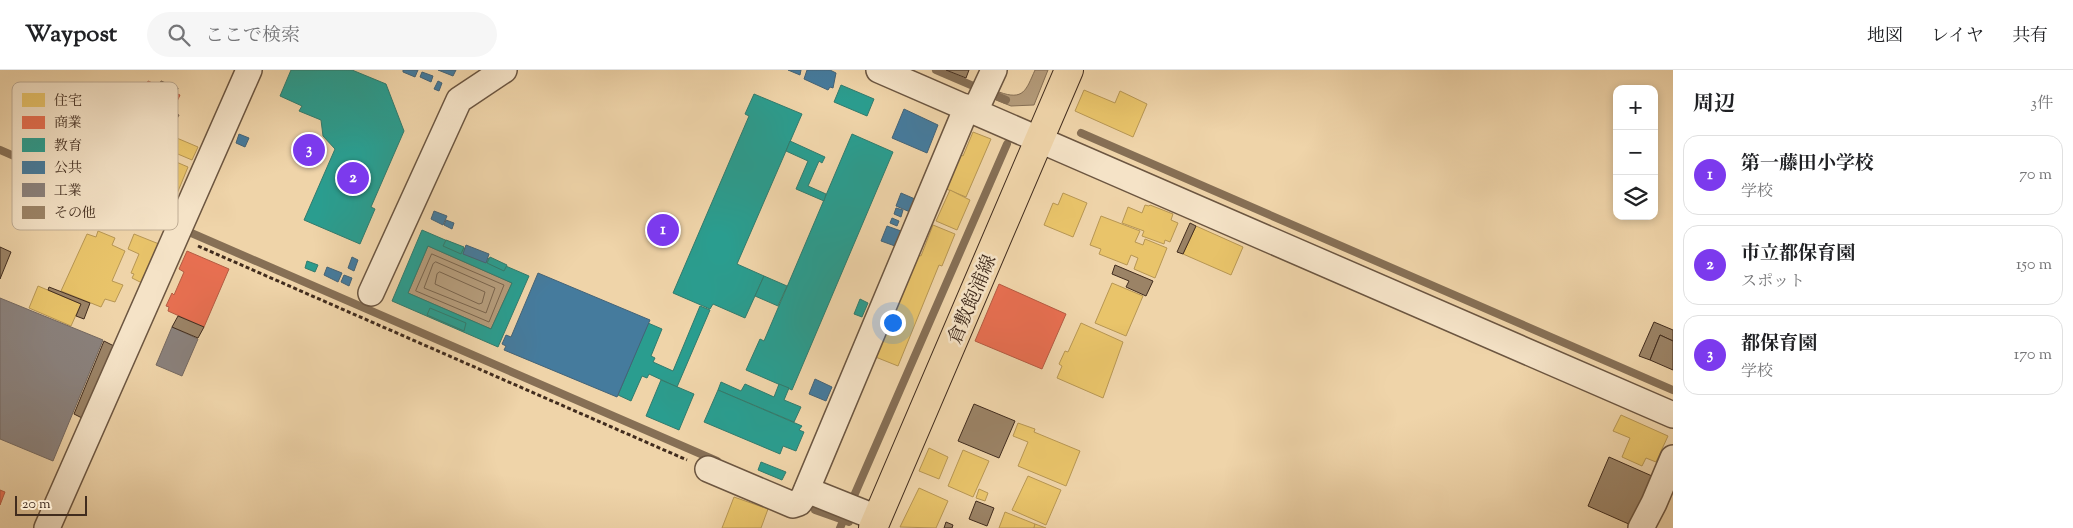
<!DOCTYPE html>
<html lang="ja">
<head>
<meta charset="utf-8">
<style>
	body { margin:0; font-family:"Sorts Mill Goudy","Noto Serif JP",serif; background:#f6f6f6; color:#202124 }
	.controls { position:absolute; right:15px; top:15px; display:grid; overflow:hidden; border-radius:10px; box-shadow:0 2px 8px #0003 }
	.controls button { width:45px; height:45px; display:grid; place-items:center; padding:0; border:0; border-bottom:1px solid #e0e0e0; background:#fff; color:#202124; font:25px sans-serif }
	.scale { position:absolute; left:15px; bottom:12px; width:72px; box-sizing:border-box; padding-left:5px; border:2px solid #412c1e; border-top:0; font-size:14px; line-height:18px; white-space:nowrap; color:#412c1e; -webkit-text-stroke:4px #f5e3c7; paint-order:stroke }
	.you { position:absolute; left:892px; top:252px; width:18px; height:18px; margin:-12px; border:4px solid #fff; border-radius:50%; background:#1a73e8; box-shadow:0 0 0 8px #1a73e833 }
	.badge { display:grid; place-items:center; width:32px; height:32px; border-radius:50%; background:#7c3aed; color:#fff; font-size:16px; font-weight:700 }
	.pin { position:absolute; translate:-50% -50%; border:2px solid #fff; box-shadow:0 1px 5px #0006 }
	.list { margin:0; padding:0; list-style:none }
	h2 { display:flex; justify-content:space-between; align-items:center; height:65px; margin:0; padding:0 20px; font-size:21px }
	h2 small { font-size:16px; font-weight:400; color:#757577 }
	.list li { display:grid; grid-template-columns:32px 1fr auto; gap:15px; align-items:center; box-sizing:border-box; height:80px; margin:0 10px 10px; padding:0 10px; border:1px solid #e0e0e0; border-radius:15px }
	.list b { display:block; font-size:19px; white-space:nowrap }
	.list p { margin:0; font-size:16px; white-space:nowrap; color:#757577 }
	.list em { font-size:16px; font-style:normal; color:#757577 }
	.icon { flex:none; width:28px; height:28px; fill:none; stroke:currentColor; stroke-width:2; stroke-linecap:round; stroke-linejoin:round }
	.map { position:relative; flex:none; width:1673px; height:458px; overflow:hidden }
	header { display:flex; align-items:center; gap:30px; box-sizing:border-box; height:70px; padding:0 25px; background:#fff; border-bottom:1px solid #e0e0e0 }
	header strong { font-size:24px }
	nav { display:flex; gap:28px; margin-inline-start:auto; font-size:18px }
	.search { width:350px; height:45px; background:#f6f6f6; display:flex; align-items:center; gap:12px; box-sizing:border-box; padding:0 18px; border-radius:28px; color:#757577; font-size:19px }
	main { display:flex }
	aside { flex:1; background:#fff }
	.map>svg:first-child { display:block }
	.water { fill:#b49b7a; stroke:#866f55 }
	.homes { fill:#e9c46a; stroke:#b79653 }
	.shops { fill:#e76f51; stroke:#b55b42 }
	.schools { fill:#2a9d8f; stroke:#317b6d; fill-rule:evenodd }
	.public { fill:#457b9d; stroke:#446377 }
	.industry { fill:#8a817c; stroke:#746860 }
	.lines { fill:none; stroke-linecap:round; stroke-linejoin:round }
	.shore { stroke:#7a644c; stroke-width:1 }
	.stream { stroke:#866f55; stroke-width:8 }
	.building { fill:#9b8366; stroke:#412c1e }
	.minor-casing { stroke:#6c5641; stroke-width:28 }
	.primary-casing { stroke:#412c1e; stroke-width:30 }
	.path { stroke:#412c1e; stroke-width:3; stroke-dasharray:4 2.5; stroke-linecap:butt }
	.minor { stroke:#f5e3c7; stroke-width:25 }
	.primary { stroke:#efd4a9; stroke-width:28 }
	.labels { text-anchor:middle; stroke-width:5; stroke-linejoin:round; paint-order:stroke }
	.street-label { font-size:19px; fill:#412c1e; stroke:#f5e3c7 }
	.key { fill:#f5e3c7; stroke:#bfac94; stroke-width:1 }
	.key-label { font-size:14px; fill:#412c1e }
</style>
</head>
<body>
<header>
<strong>Waypost</strong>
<div class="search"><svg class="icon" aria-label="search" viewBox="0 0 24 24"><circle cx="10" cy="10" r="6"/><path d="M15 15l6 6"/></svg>ここで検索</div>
<nav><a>地図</a><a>レイヤ</a><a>共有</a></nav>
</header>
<main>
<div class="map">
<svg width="1673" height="458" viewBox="0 0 1673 458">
	<rect width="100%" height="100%" fill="#efd4a9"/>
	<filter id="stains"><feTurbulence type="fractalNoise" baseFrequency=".004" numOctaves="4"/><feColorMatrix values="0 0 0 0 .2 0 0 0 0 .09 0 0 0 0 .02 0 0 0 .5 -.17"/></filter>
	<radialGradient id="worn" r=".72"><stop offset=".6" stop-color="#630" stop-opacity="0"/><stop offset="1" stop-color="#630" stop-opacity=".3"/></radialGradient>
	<g class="water">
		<path d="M1035,0h13l-14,35 -23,1 -15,-6 3,-8c25,9 27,-2 36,-22z"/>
		<path d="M428,176l84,37 -21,46 -83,-36z"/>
	</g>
	<g class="homes">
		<path d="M1084,20l31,13 5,-12 27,13 -14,33 -58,-26z"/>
		<path d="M973,62l18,7 -25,58 -22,-9 15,-34 4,2z"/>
		<path d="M172,66l26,11 -6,13 -26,-11z"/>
		<path d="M162,86l26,11 -14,34 -39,-17 9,-20 12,5z"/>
		<path d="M950,120l20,10 -13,30 -21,-9z"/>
		<path d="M1063,123l24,10 -14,34 -29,-12 9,-22 5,2z"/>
		<path d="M1145,135l4,1 1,-1 23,9 -2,6 7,3 -8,19 -5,-2 -1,4 -22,-8 2,-5 -22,-8 6,-16 14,6z"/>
		<path d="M1101,146l39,15 -5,11 8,3 2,-6 22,9 -12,30 -21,-9 4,-11 -7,-3 -4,10 -28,-11 2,-5 -11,-4z"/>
		<path d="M933,155l22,9 -13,32 -3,-1 -41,101 -25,-10 41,-103 7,3z"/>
		<path d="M1196,156l47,21 -12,28 -48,-21z"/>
		<path d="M98,161l17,7 -3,7 13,6 -13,30 11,4 -8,17 -10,-3 -4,8 -40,-16 26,-57 9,3z"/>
		<path d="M134,164l25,10 -17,39 -10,-5 2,-4 -3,-1 8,-19 -11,-5z"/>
		<path d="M1112,213l31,13 -17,40 -31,-13z"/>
		<path d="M38,216l43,18 -10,22 -42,-18z"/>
		<path d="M1081,253l42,19 -20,56 -46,-20 5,-12 -3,-2 6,-13 3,1z"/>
		<path d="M1621,345l47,21 -12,26 -10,-4 -4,8 -20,-9 8,-19 -17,-7z"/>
		<path d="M1018,353l17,6 -1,3 46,19 -14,35 -48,-20 10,-24 -15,-6z"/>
		<path d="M929,378l19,9 -9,22 -20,-8z"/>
		<path d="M963,380l26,11 -16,36 -25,-11z"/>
		<path d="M1028,406l33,14 -15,35 -34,-15z"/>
		<path d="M919,418l29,13 -12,27 -36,-1z"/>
		<path d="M979,419l9,4 -3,8 -9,-3z"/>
		<path d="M734,427l34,12 -7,19h-39z"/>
		<path d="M1005,442l30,12 -1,4h-35z"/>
		<path d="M1035,454l11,4h-12z"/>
	</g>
	<g class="shops">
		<path d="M148,11l32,14 -14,30 -31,-13z"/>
		<path d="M187,181l42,18 -25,58 -36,-16 1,-4 -3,-1 6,-13 2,2 10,-23 -5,-3z"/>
		<path d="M999,214l67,30 -24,55 -67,-28z"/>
		<path d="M0,420l5,2 -5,13z"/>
	</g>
	<g class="schools">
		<path d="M291,0h61l34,14 18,47 -33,76 4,2 -15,35 -56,-24 31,-71 -12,-13 -2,-16 -22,-9 3,-5 -22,-10z"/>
		<path d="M841,15l33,14 -7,17 -33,-14z"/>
		<path d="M754,24l48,20 -65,150 27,12 -19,42 -32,-14 -3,5 -37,-16 76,-177 -4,-2z"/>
		<path d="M852,64l41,18 -101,238 -46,-20 14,-31 4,2z"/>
		<path d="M790,71l35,16 -3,6 -3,-2 -11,25 18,8 -2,7 -28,-12 12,-28 -22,-10z"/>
		<path d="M422,160l107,46 -31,71 -106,-46zM428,176l84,37 -21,46 -83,-36z"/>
		<path d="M446,170l18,7 -3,7 -18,-8z"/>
		<path d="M490,187l17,8 -3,6 -17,-8z"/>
		<path d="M307,191l11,4 -3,7 -10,-4z"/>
		<path d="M764,206l23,10 -9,20 -23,-10z"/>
		<path d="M860,229l8,4 -6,14 -8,-3z"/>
		<path d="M700,236l10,4 -33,77 -28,-13 -2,4 -5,-2 -11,25 -13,-6 30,-72 14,6 -11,27 4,2 -2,4 20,9z"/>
		<path d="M430,238l36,15 -2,8 -37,-16z"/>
		<path d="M661,310l33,14 -15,36 -33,-14z"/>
		<path d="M721,312l20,9 4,-7 29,13 5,-13 10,4 -5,12 17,7 -7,15 -76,-32z"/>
		<path d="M718,320l84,36 -3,4 5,2 -8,19 -13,-5 -3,8 -76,-32z"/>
		<path d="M761,392l25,10 -4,8 -24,-10z"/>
	</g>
	<g class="public">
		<path d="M403,0h15l-3,7 -12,-5z"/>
		<path d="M438,0h18l-3,6z"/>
		<path d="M788,0h13l-1,5z"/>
		<path d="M807,0h23l6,3 -3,15 -3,-1 -2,3 -24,-11z"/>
		<path d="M422,2l11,4 -2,6 -11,-5z"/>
		<path d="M438,11l4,2 -3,8 -5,-2z"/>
		<path d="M904,39l34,16 -11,28 -35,-15z"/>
		<path d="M239,64l10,4 -4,9 -9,-4z"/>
		<path d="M901,123l14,6 -5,13 -14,-6z"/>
		<path d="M896,138l7,2 -2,7 -7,-3z"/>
		<path d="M434,141l13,5 -4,9 -12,-6z"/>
		<path d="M892,148l7,3 -2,5 -7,-3z"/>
		<path d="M446,150l8,3 -2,6 -8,-4z"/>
		<path d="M887,156l14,5 -6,15 -14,-5z"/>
		<path d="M466,175l23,9 -3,9 -23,-9z"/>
		<path d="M352,187l6,3 -4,11 -6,-3z"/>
		<path d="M327,197l15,6 -4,9 -14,-7z"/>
		<path d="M538,203l112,47 -33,77 -113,-47 2,-4 -4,-2 4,-9 5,2z"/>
		<path d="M344,205l8,3 -3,8 -8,-4z"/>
		<path d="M815,309l17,8 -6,14 -17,-7z"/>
	</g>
	<g class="industry">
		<path d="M0,228l103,42 -50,121 -53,-22z"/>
		<path d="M172,257l26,12 -16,37 -26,-11z"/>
	</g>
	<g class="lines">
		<g class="shore">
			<path d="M432,184l72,31 -15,37 -73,-31z"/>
			<path d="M436,192l59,26 -9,25 -62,-25 9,-24z"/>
			<path d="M440,202l45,20 -3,11 -3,1 -44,-20 2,-10z"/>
		</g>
		<g class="stream">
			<path d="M936,0l70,30"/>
			<path d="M1081,63l592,257"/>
			<path d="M0,80l170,74"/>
			<path d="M189,162l528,229"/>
			<path d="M815,440l34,12"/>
			<path d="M840,458l167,-384"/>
		</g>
	</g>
	<g class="building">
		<path d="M946,0h23l-3,8z"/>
		<path d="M161,11l17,7 -2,5 -17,-7z"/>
		<path d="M173,42l6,3 -5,9 -6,-2z"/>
		<path d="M1190,153l6,3 -13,28 -6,-2z"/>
		<path d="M0,177l11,5 -11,27z"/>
		<path d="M1115,195l38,16 -7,15 -20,-9 3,-6 -17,-7z"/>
		<path d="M49,217l41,16 -6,16 -8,-3 5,-12 -33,-14z"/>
		<path d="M178,246l26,11 -6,11 -26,-11z"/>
		<path d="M1654,252l19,8v11l-13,-6 -10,25 -11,-4z"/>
		<path d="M1660,265l13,6v29l-23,-10z"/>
		<path d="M104,271l10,5 -30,73 -10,-5z"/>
		<path d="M974,334l41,17 -16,37 -41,-17z"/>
		<path d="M1609,387l43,19 -21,49 -43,-19z"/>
		<path d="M976,431l18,7 -7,18 -18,-7z"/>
		<path d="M946,452l7,3 -1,3h-8z"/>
	</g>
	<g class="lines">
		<g class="minor-casing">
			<g id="minor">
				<path d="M879,0l794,345"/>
				<path d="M975,41l19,-41"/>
				<path d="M371,223l88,-193 45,-30"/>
				<path d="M708,399l85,36 6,-2 5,-7 163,-389"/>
				<path d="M807,420l70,28"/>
				<path d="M47,458l202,-458"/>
				<path d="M1641,458l13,-25 19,-45"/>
			</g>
		</g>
		<g class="primary-casing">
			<path id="primary" d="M873,458l196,-458"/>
		</g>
		<path class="path" d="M198,176l489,214"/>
		<use href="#minor" class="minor"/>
		<use href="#primary" class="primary"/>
	</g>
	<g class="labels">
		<g class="street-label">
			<text transform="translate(971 229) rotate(-67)" y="7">倉敷飽浦線</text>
		</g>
	</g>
	<rect x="12" y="12" width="166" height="148" rx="8" class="key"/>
	<rect x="22" y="23" width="23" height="14" fill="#e9c46a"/>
	<rect x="22" y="46" width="23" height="13" fill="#e76f51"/>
	<rect x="22" y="68" width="23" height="14" fill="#2a9d8f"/>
	<rect x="22" y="91" width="23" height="13" fill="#457b9d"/>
	<rect x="22" y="113" width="23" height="14" fill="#8a817c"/>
	<rect x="22" y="136" width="23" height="13" fill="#9b8366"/>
	<g class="key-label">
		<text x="54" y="35">住宅</text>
		<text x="54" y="57">商業</text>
		<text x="54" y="80">教育</text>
		<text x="54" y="102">公共</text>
		<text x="54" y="125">工業</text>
		<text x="54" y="147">その他</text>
	</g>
	<rect width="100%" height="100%" filter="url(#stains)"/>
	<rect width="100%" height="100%" fill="url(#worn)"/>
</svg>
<div class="controls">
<button>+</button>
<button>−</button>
<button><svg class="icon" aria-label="layers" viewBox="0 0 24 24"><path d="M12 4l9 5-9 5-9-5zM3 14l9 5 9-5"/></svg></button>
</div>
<div class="scale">20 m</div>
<div class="you"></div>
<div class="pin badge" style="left:663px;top:160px">1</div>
<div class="pin badge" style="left:353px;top:108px">2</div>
<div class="pin badge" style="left:309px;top:80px">3</div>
</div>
<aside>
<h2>周辺<small>3件</small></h2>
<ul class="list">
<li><span class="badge">1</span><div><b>第一藤田小学校</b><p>学校</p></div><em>70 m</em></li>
<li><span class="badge">2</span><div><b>市立都保育園</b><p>スポット</p></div><em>150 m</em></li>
<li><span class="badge">3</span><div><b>都保育園</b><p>学校</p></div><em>170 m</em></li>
</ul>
</aside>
</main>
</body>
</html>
